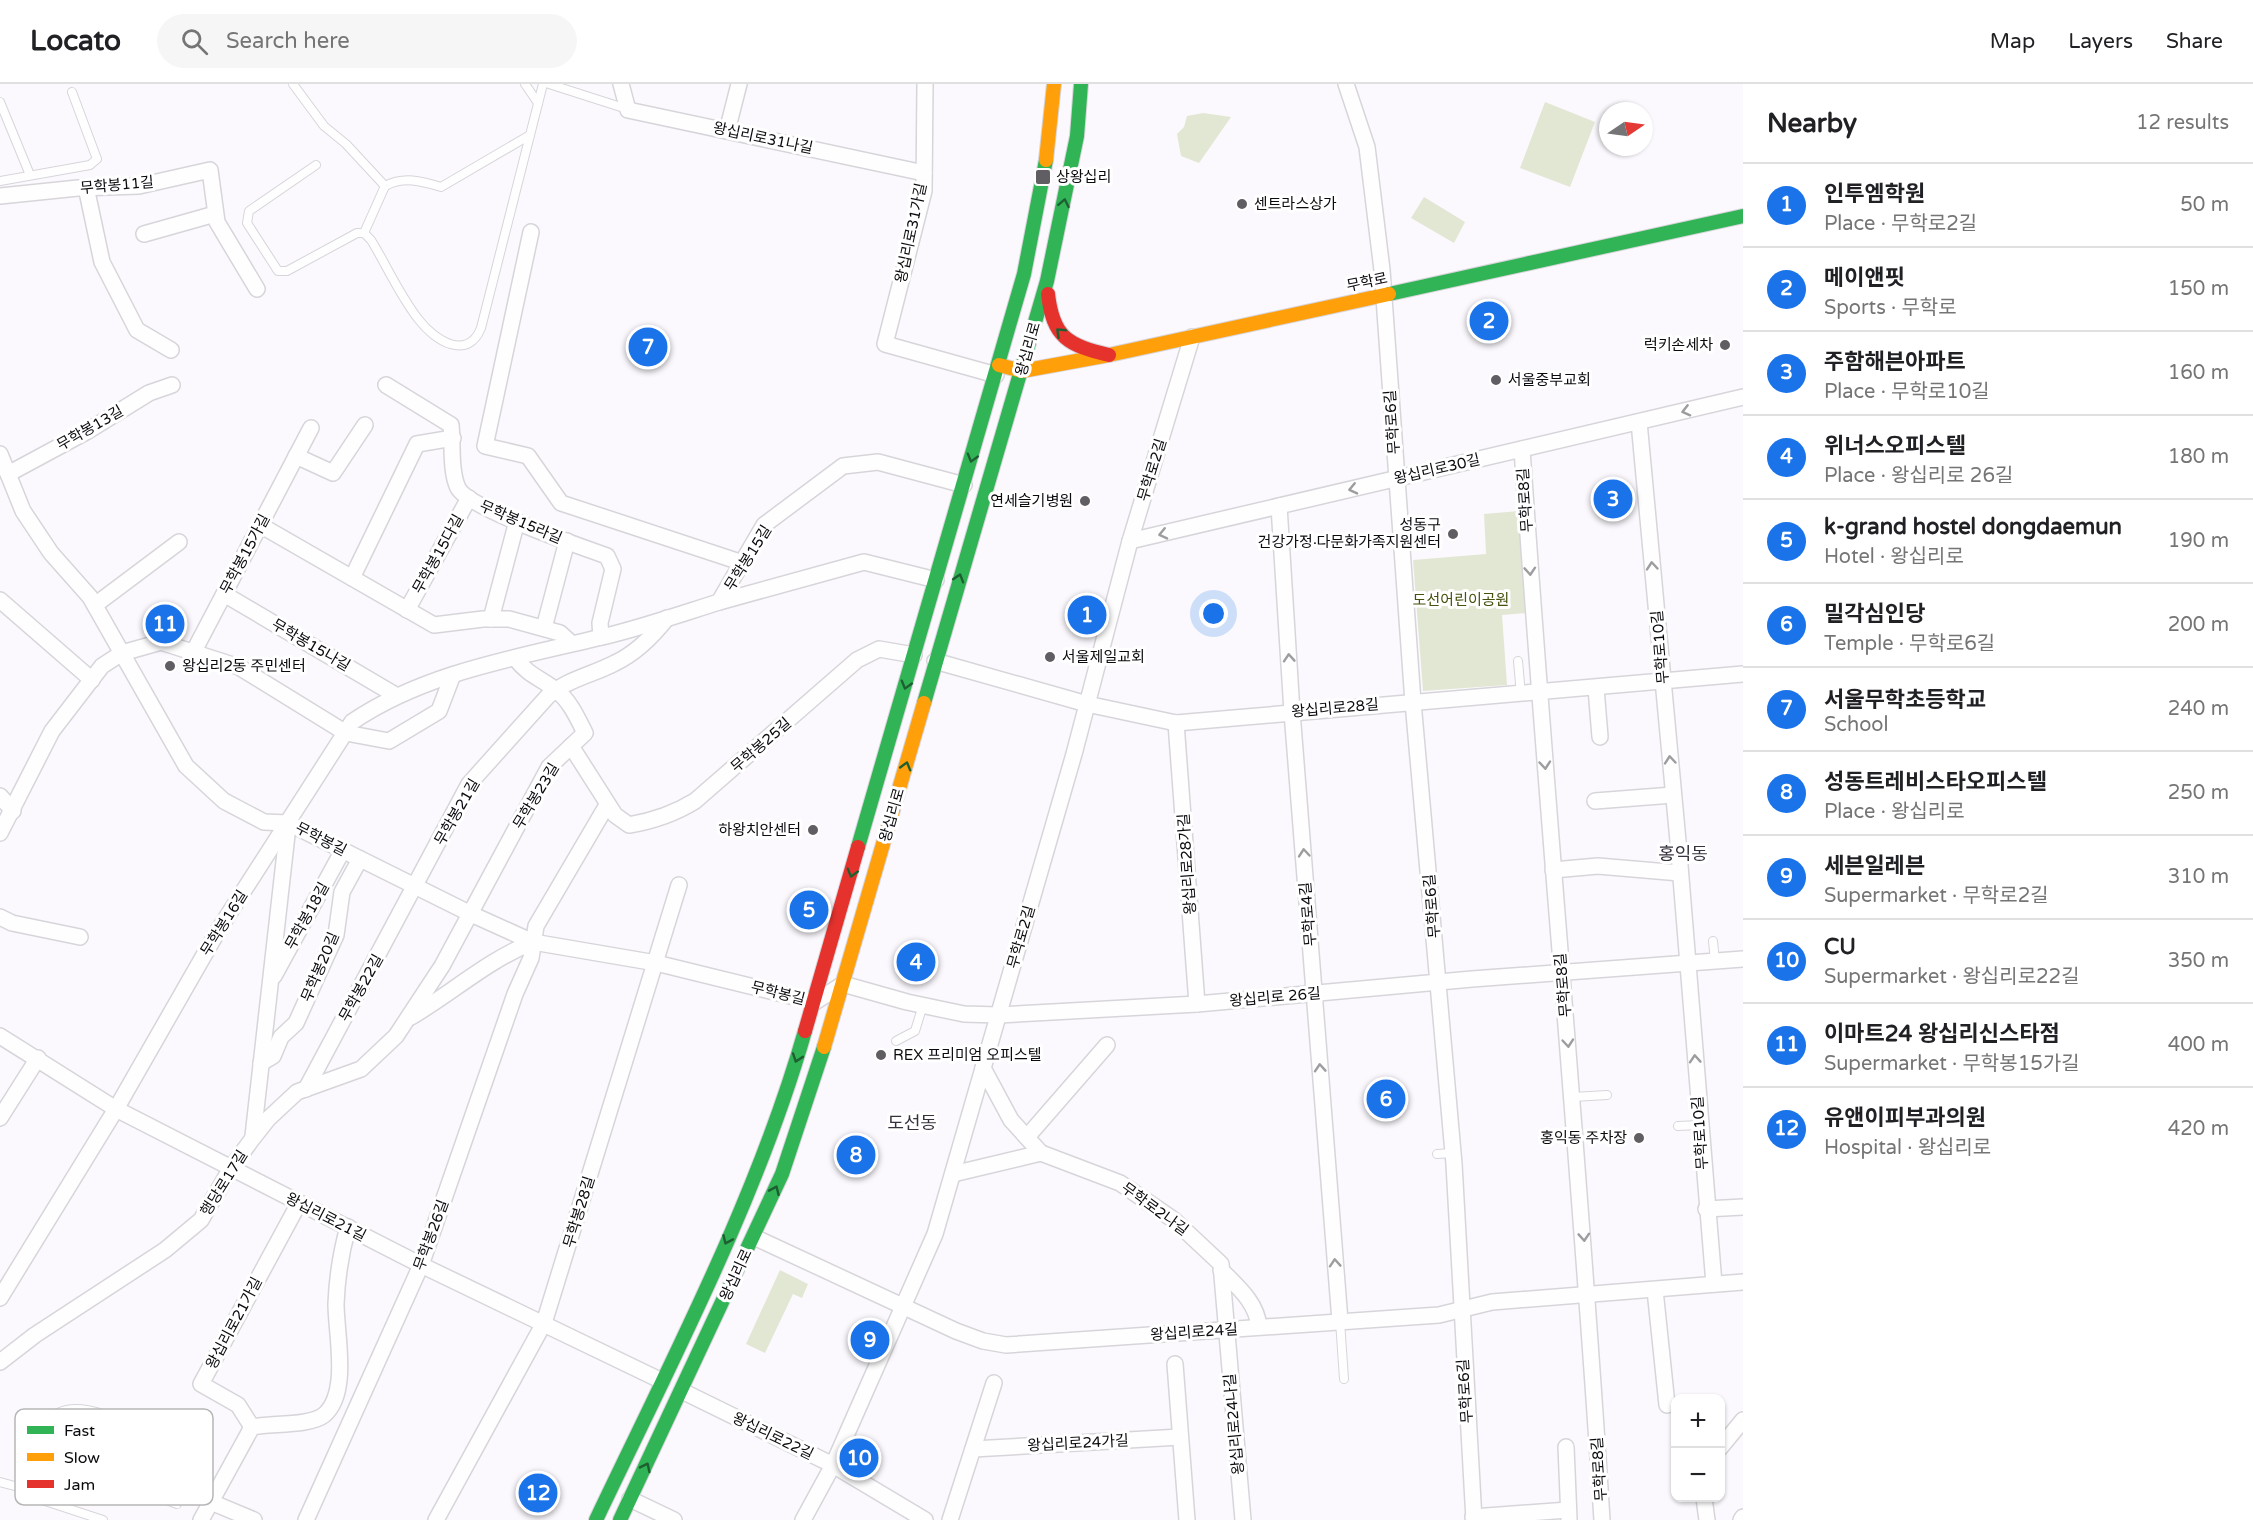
<!DOCTYPE html>
<html lang="en">
<head>
<meta charset="utf-8">
<style>
	body { margin:0; font-family:"Varela Round","Noto Sans KR",sans-serif; background:#f6f6f6; color:#202124 }
	.controls { position:absolute; right:18px; bottom:18px; display:grid; overflow:hidden; border-radius:12px; box-shadow:0 2px 4px #0004 }
	.controls button { width:54px; height:54px; display:grid; place-items:center; padding:0; border:0; border-bottom:2px solid #e0e0e0; background:#fff; color:#202124; font:30px sans-serif }
	.compass { position:absolute; left:1599px; top:18px; width:54px; height:54px; border-radius:50%; background:#fff; box-shadow:0 2px 4px #0004; rotate:77deg }
	.you { position:absolute; left:1214px; top:530px; width:21px; height:21px; margin:-15px; border:4px solid #fff; border-radius:50%; background:#1a73e8; box-shadow:0 0 0 9px #1a73e833 }
	.badge { display:grid; place-items:center; width:39px; height:39px; border-radius:50%; background:#1a73e8; color:#fff; font-size:20px; font-weight:700 }
	.pin { position:absolute; translate:-50% -50%; border:3px solid #fff; box-shadow:0 2px 6px #0006 }
	.list { margin:0; padding:0; list-style:none }
	h2 { display:flex; justify-content:space-between; align-items:center; height:78px; margin:0; padding:0 24px; font-size:26px }
	h2 small { font-size:20px; font-weight:400; color:#757577 }
	.list li { display:grid; grid-template-columns:39px 1fr auto; gap:18px; align-items:center; box-sizing:border-box; height:84px; padding:0 24px; border-top:2px solid #e0e0e0 }
	.list b { display:block; font-size:22px; white-space:nowrap }
	.list p { margin:0; font-size:20px; white-space:nowrap; color:#757577 }
	.list em { font-size:20px; font-style:normal; color:#757577 }
	.icon { flex:none; width:33px; height:33px; fill:none; stroke:currentColor; stroke-width:2; stroke-linecap:round; stroke-linejoin:round }
	.map { position:relative; flex:none; width:1743px; height:1436px; overflow:hidden }
	header { display:flex; align-items:center; gap:36px; box-sizing:border-box; height:84px; padding:0 30px; background:#fff; border-bottom:2px solid #e0e0e0 }
	header strong { font-size:28px }
	nav { display:flex; gap:33px; margin-inline-start:auto; font-size:21px }
	.search { width:420px; height:54px; background:#f6f6f6; display:flex; align-items:center; gap:15px; box-sizing:border-box; padding:0 21px; border-radius:33px; color:#757577; font-size:22px }
	main { display:flex }
	aside { flex:1; background:#fff }
	.map>svg:first-child { display:block }
	.green { fill:#e2e7d4 }
	.lines { fill:none; stroke-linecap:round; stroke-linejoin:round }
	.lane-casing { stroke:#d7d5da; stroke-width:10 }
	.street-casing { stroke:#d7d5da; stroke-width:18 }
	.fast-casing { stroke:#d7d5da; stroke-width:16 }
	.slow-casing { stroke:#d7d5da; stroke-width:16 }
	.jam-casing { stroke:#d7d5da; stroke-width:16 }
	.lane { stroke:#fefeff; stroke-width:8 }
	.street { stroke:#fefeff; stroke-width:15 }
	.fast { stroke:#30b455; stroke-width:14 }
	.slow { stroke:#ff9f0a; stroke-width:14 }
	.jam { stroke:#e5322d; stroke-width:14 }
	.oneway { stroke:#1e5f32 }
	.oneway2 { stroke:#9d9c9f }
	.poi-dot { fill:#605e62; stroke:#fff; stroke-width:2 }
	.labels { text-anchor:middle; stroke-width:6; stroke-linejoin:round; paint-order:stroke }
	.street-label { font-size:15px; fill:#0c0a0f; stroke:#fff }
	.poi-label { font-size:15px; fill:#0c0a0f; stroke:#fff; text-anchor:start }
	.park-label { font-size:15px; fill:#44520e; stroke:#fff }
	.quarter-label { font-size:18px; fill:#36313d; stroke:#fff }
	.key { fill:#fff; stroke:#b6b6b7; stroke-width:1.5 }
	.key-label { font-size:16px; fill:#0c0a0f }
</style>
</head>
<body>
<header>
<strong>Locato</strong>
<div class="search"><svg class="icon" aria-label="search" viewBox="0 0 24 24"><circle cx="10" cy="10" r="6"/><path d="M15 15l6 6"/></svg>Search here</div>
<nav><a>Map</a><a>Layers</a><a>Share</a></nav>
</header>
<main>
<div class="map">
<svg width="1743" height="1436" viewBox="0 0 1743 1436">
	<rect width="100%" height="100%" fill="#fbf9fd"/>
	<g class="green">
		<path d="M1545,18l50,20 -25,65 -50,-19z"/>
		<path d="M1203,29l28,4 -32,46 -18,-7 -4,-22 7,-7 3,-11z"/>
		<path d="M1424,113l41,25 -11,21 -43,-25z"/>
		<path d="M1519,427l7,102 -24,2 5,70 -84,6 -10,-131 73,-6 -2,-40z"/>
		<path d="M780,1186l28,14 -6,14 -9,-4 -28,59 -19,-9z"/>
	</g>
	<g class="lines">
		<g class="lane-casing">
			<g id="lane">
				<path d="M293,0l31,42 22,18 39,42c19,-10 36,-5 56,1l89,-52"/>
				<path d="M525,0l13,19"/>
				<path d="M549,0l78,25"/>
				<path d="M0,18l30,73"/>
				<path d="M316,81l-67,46 -2,12 31,48h9l70,-38h7l7,7c16,26 29,56 48,80 16,21 49,41 62,8l62,-244"/>
				<path d="M0,97l90,-16 7,-6 -25,-67"/>
				<path d="M364,149l21,-47"/>
				<path d="M1518,577l3,34"/>
				<path d="M1713,857l2,21"/>
				<path d="M896,957l19,-10 8,-26"/>
				<path d="M1573,1013l34,-2"/>
				<path d="M1678,1042l22,-1"/>
				<path d="M1437,1070l16,-1"/>
				<path d="M1340,1237l4,58"/>
				<path d="M37,1368l140,52"/>
				<path d="M0,1398l26,7 19,-65c26,-35 82,1 114,13"/>
				<path d="M26,1405l16,11 61,20"/>
			</g>
		</g>
		<g class="street-casing">
			<g id="street">
				<path d="M621,0l7,26 296,63"/>
				<path d="M925,0l-1,107 -39,153 111,31"/>
				<path d="M1346,0l21,63 15,123 31,432 41,462 20,356"/>
				<path d="M727,47l12,-47"/>
				<path d="M86,103l16,75 35,68 34,20"/>
				<path d="M0,112l78,-8 61,-2 71,-16 7,52 40,67"/>
				<path d="M531,148l-46,214 43,10 33,47 182,60"/>
				<path d="M144,150l71,-20"/>
				<path d="M386,301l65,40c2,19 -1,46 7,63 10,20 124,59 149,68l6,13 -13,54 1,14"/>
				<path d="M1639,338l39,419 36,443"/>
				<path d="M1522,365c24,358 58,714 80,1071"/>
				<path d="M0,370l23,57 28,42 39,44 96,169 38,35 40,21 24,1 183,91 62,28 123,21 159,39 28,-18 64,18 57,12 34,1 199,-11 275,-25 271,-20"/>
				<path d="M296,372l37,17 32,-48"/>
				<path d="M8,390l78,-42 63,-39 23,-8"/>
				<path d="M1279,422l13,206 48,609"/>
				<path d="M260,441l174,100 49,-6h26l51,14 11,10"/>
				<path d="M1130,457l613,-144"/>
				<path d="M352,494l65,-134 36,-6"/>
				<path d="M224,510l173,102"/>
				<path d="M0,516l92,80"/>
				<path d="M719,518l145,-40 72,18"/>
				<path d="M95,521l84,-63"/>
				<path d="M407,526l62,-112"/>
				<path d="M491,535l26,-98"/>
				<path d="M544,544l23,-87"/>
				<path d="M194,567l117,-223"/>
				<path d="M935,577l152,43 89,19 567,-49"/>
				<path d="M1596,604l4,49"/>
				<path d="M1176,639l21,281"/>
				<path d="M571,662l44,69 14,10c24,-4 45,-11 66,-24l162,-141 22,-11 35,6"/>
				<path d="M0,712l13,15"/>
				<path d="M1595,717l78,-6"/>
				<path d="M0,749l52,-102 50,-65 20,-13 39,-11 78,25 107,66 43,8 50,-30 13,-34"/>
				<path d="M1553,786l45,-4 82,7"/>
				<path d="M0,833l12,6 68,14"/>
				<path d="M274,892l69,-126"/>
				<path d="M411,933c41,-24 77,-57 122,-75"/>
				<path d="M0,952l116,73 305,156 241,116"/>
				<path d="M261,979l12,-7 8,-19 15,-14 40,-88 6,-43 18,-33"/>
				<path d="M983,984l28,52 30,33 79,30 54,37 47,44 22,256"/>
				<path d="M306,1005l163,-305 79,-88c20,-17 44,-21 67,-33 21,-10 38,-27 52,-45"/>
				<path d="M0,1034l38,-60"/>
				<path d="M253,1052l35,-310"/>
				<path d="M1027,1053l80,-92"/>
				<path d="M953,1090l88,-21"/>
				<path d="M1706,1125l37,-2"/>
				<path d="M754,1153l202,94 27,10 23,4 433,-30 53,-13 251,-20"/>
				<path d="M1221,1186c17,17 36,33 38,57"/>
				<path d="M1655,1206l12,115"/>
				<path d="M0,1214l116,-189 103,-180 133,-207c76,-52 175,-66 262,-88 35,-9 70,-21 105,-32l45,-77 79,-59 35,-4 86,23"/>
				<path d="M0,1278l35,-27 130,-85 36,-30 30,-52 22,-30 15,-19 29,-27 64,-23 35,-33 46,-70 107,-199 36,-34c-8,-16 -15,-32 -29,-43 -17,-13 -27,-14 -41,-32"/>
				<path d="M1175,1280l12,156"/>
				<path d="M682,1307l151,74 92,55"/>
				<path d="M252,1343l-14,-22 -37,-21 98,-181"/>
				<path d="M1566,1363l3,72"/>
				<path d="M1720,1364l23,-28"/>
				<path d="M973,1365l207,-12"/>
				<path d="M1704,1414l3,22"/>
				<path d="M630,1415l44,21"/>
				<path d="M211,1418l43,18"/>
				<path d="M1473,1433l95,-7"/>
				<path d="M201,1436l51,-93c19,-4 58,-1 72,-12 26,-22 12,-81 12,-111 1,-26 5,-52 12,-77"/>
				<path d="M306,1436l115,-255 94,-271 16,-36 5,-32 71,-121"/>
				<path d="M436,1436l108,-197 135,-438"/>
				<path d="M803,1436l30,-55 102,-231 139,-480 56,-213 62,-204"/>
				<path d="M950,1436l44,-137"/>
				<path d="M1741,1436l2,-3"/>
			</g>
		</g>
		<g class="fast-casing">
			<g id="fast">
				<path d="M1389,210l354,-78"/>
				<path d="M924,619l123,-422 30,-145 4,-52"/>
				<path d="M858,763l166,-573 22,-114"/>
				<path d="M596,1436c75,-158 161,-321 209,-489"/>
				<path d="M620,1436l162,-346 42,-127"/>
			</g>
		</g>
		<g class="slow-casing">
			<g id="slow">
				<path d="M1046,76l8,-76"/>
				<path d="M999,281l23,6 87,-16 280,-61"/>
				<path d="M824,963l100,-344"/>
			</g>
		</g>
		<g class="jam-casing">
			<g id="jam">
				<path d="M1048,210c5,44 20,51 61,61"/>
				<path d="M805,947l53,-184"/>
			</g>
		</g>
		<use href="#lane" class="lane"/>
		<use href="#street" class="street"/>
		<use href="#fast" class="fast"/>
		<use href="#slow" class="slow"/>
		<use href="#jam" class="jam"/>
	</g>
	<defs><path id="oneway-chevron" d="M-2-3.5L2.5 0L-2 3.5" fill="none" stroke-width="1.6" stroke-linecap="round" stroke-linejoin="round" transform="scale(1.5)"/></defs>
	<g class="oneway">
		<use href="#oneway-chevron" transform="translate(1064 119) rotate(-79)"/>
		<use href="#oneway-chevron" transform="translate(1060 248) rotate(-136)"/>
		<use href="#oneway-chevron" transform="translate(972 374) rotate(106)"/>
		<use href="#oneway-chevron" transform="translate(959 494) rotate(-73)"/>
		<use href="#oneway-chevron" transform="translate(906 601) rotate(106)"/>
		<use href="#oneway-chevron" transform="translate(906 682) rotate(-74)"/>
		<use href="#oneway-chevron" transform="translate(852 789) rotate(106)"/>
		<use href="#oneway-chevron" transform="translate(797 974) rotate(109)"/>
		<use href="#oneway-chevron" transform="translate(775 1106) rotate(-66)"/>
		<use href="#oneway-chevron" transform="translate(727 1156) rotate(114)"/>
		<use href="#oneway-chevron" transform="translate(646 1383) rotate(-64)"/>
	</g>
	<g class="oneway2">
		<use href="#oneway-chevron" transform="translate(1686 327) rotate(166)"/>
		<use href="#oneway-chevron" transform="translate(1353 405) rotate(167)"/>
		<use href="#oneway-chevron" transform="translate(1163 450) rotate(167)"/>
		<use href="#oneway-chevron" transform="translate(1652 482) rotate(-95)"/>
		<use href="#oneway-chevron" transform="translate(1530 487) rotate(86)"/>
		<use href="#oneway-chevron" transform="translate(1289 574) rotate(-94)"/>
		<use href="#oneway-chevron" transform="translate(1670 676) rotate(-95)"/>
		<use href="#oneway-chevron" transform="translate(1545 681) rotate(85)"/>
		<use href="#oneway-chevron" transform="translate(1304 769) rotate(-95)"/>
		<use href="#oneway-chevron" transform="translate(1568 959) rotate(85)"/>
		<use href="#oneway-chevron" transform="translate(1695 975) rotate(-94)"/>
		<use href="#oneway-chevron" transform="translate(1320 984) rotate(-94)"/>
		<use href="#oneway-chevron" transform="translate(1584 1153) rotate(86)"/>
		<use href="#oneway-chevron" transform="translate(1335 1179) rotate(-94)"/>
	</g>
	<g class="poi-dot">
		<rect x="1035" y="85" width="16" height="16" rx="3"/>
		<circle cx="1242" cy="120" r="6"/>
		<circle cx="1725" cy="261" r="6"/>
		<circle cx="1496" cy="296" r="6"/>
		<circle cx="1085" cy="417" r="6"/>
		<circle cx="1453" cy="450" r="6"/>
		<circle cx="1050" cy="573" r="6"/>
		<circle cx="170" cy="582" r="6"/>
		<circle cx="813" cy="746" r="6"/>
		<circle cx="881" cy="971" r="6"/>
		<circle cx="1639" cy="1054" r="6"/>
	</g>
	<g class="labels">
		<g class="street-label">
			<text transform="translate(763 54) rotate(12)" y="5">왕십리로31나길</text>
			<text transform="translate(117 101) rotate(-5)" y="5">무학봉11길</text>
			<text transform="translate(911 149) rotate(-78)" y="5">왕십리로31가길</text>
			<text transform="translate(1367 198) rotate(-12)" y="5">무학로</text>
			<text transform="translate(1028 265) rotate(-74)" y="5">왕십리로</text>
			<text transform="translate(1392 338) rotate(-94)" y="5">무학로6길</text>
			<text transform="translate(90 344) rotate(-30)" y="5">무학봉13길</text>
			<text transform="translate(1437 385) rotate(-13)" y="5">왕십리로30길</text>
			<text transform="translate(1152 386) rotate(-73)" y="5">무학로2길</text>
			<text transform="translate(1525 416) rotate(-94)" y="5">무학로8길</text>
			<text transform="translate(521 438) rotate(23)" y="5">무학봉15라길</text>
			<text transform="translate(245 470) rotate(-62)" y="5">무학봉15가길</text>
			<text transform="translate(438 470) rotate(-61)" y="5">무학봉15다길</text>
			<text transform="translate(748 474) rotate(-58)" y="5">무학봉15길</text>
			<text transform="translate(311 561) rotate(30)" y="5">무학봉15나길</text>
			<text transform="translate(1660 563) rotate(-95)" y="5">무학로10길</text>
			<text transform="translate(1335 624) rotate(-5)" y="5">왕십리로28길</text>
			<text transform="translate(761 661) rotate(-41)" y="5">무학봉25길</text>
			<text transform="translate(536 712) rotate(-59)" y="5">무학봉23길</text>
			<text transform="translate(457 728) rotate(-60)" y="5">무학봉21길</text>
			<text transform="translate(892 731) rotate(-74)" y="5">왕십리로</text>
			<text transform="translate(321 755) rotate(27)" y="5">무학봉길</text>
			<text transform="translate(1187 780) rotate(-94)" y="5">왕십리로28가길</text>
			<text transform="translate(1432 822) rotate(-95)" y="5">무학로6길</text>
			<text transform="translate(1308 830) rotate(-95)" y="5">무학로4길</text>
			<text transform="translate(307 832) rotate(-61)" y="5">무학봉18길</text>
			<text transform="translate(224 839) rotate(-58)" y="5">무학봉16길</text>
			<text transform="translate(1021 853) rotate(-74)" y="5">무학로2길</text>
			<text transform="translate(320 883) rotate(-67)" y="5">무학봉20길</text>
			<text transform="translate(1563 901) rotate(-95)" y="5">무학로8길</text>
			<text transform="translate(361 904) rotate(-61)" y="5">무학봉22길</text>
			<text transform="translate(778 909) rotate(14)" y="5">무학봉길</text>
			<text transform="translate(1275 913) rotate(-5)" y="5">왕십리로 26길</text>
			<text transform="translate(1700 1049) rotate(-94)" y="5">무학로10길</text>
			<text transform="translate(224 1099) rotate(-58)" y="5">행당로17길</text>
			<text transform="translate(1155 1125) rotate(36)" y="5">무학로2나길</text>
			<text transform="translate(579 1128) rotate(-73)" y="5">무학봉28길</text>
			<text transform="translate(326 1133) rotate(27)" y="5">왕십리로21길</text>
			<text transform="translate(431 1151) rotate(-70)" y="5">무학봉26길</text>
			<text transform="translate(736 1191) rotate(-65)" y="5">왕십리로</text>
			<text transform="translate(234 1239) rotate(-62)" y="5">왕십리로21가길</text>
			<text transform="translate(1194 1248) rotate(-4)" y="5">왕십리로24길</text>
			<text transform="translate(1465 1307) rotate(-94)" y="5">무학로6길</text>
			<text transform="translate(1234 1340) rotate(-95)" y="5">왕십리로24나길</text>
			<text transform="translate(773 1352) rotate(26)" y="5">왕십리로22길</text>
			<text transform="translate(1078 1359) rotate(-3)" y="5">왕십리로24가길</text>
			<text transform="translate(1599 1385) rotate(-94)" y="5">무학로8길</text>
		</g>
		<g class="poi-label">
			<text x="1056" y="98">상왕십리</text>
			<text x="1254" y="125">센트라스상가</text>
			<text x="1713" y="266" text-anchor="end">럭키손세차</text>
			<text x="1508" y="301">서울중부교회</text>
			<text x="1073" y="422" text-anchor="end">연세슬기병원</text>
			<text x="1441" y="446" text-anchor="end">성동구<tspan x="1441" dy="17">건강가정·다문화가족지원센터</tspan></text>
			<text x="1062" y="578">서울제일교회</text>
			<text x="182" y="587">왕십리2동 주민센터</text>
			<text x="801" y="751" text-anchor="end">하왕치안센터</text>
			<text x="893" y="976">REX 프리미엄 오피스텔</text>
			<text x="1627" y="1059" text-anchor="end">홍익동 주차장</text>
		</g>
		<g class="park-label">
			<text x="1461" y="521">도선어린이공원</text>
		</g>
		<g class="quarter-label">
			<text x="1683" y="776">홍익동</text>
			<text x="912" y="1045">도선동</text>
		</g>
	</g>
	<rect x="15" y="1325" width="198" height="96" rx="9" class="key"/>
	<rect x="27" y="1342" width="27" height="8" fill="#30b455"/>
	<rect x="27" y="1369" width="27" height="8" fill="#ff9f0a"/>
	<rect x="27" y="1396" width="27" height="8" fill="#e5322d"/>
	<g class="key-label">
		<text x="64" y="1352">Fast</text>
		<text x="64" y="1379">Slow</text>
		<text x="64" y="1406">Jam</text>
	</g>
</svg>
<div class="controls">
<button>+</button>
<button>−</button>
</div>
<svg class="compass" viewBox="-18 -18 36 36"><path d="M0-13l5 13h-10z" fill="#e53935"/><path d="M0 13l5-13h-10z" fill="#757577"/></svg>
<div class="you"></div>
<div class="pin badge" style="left:1087px;top:531px">1</div>
<div class="pin badge" style="left:1489px;top:237px">2</div>
<div class="pin badge" style="left:1613px;top:415px">3</div>
<div class="pin badge" style="left:916px;top:878px">4</div>
<div class="pin badge" style="left:809px;top:826px">5</div>
<div class="pin badge" style="left:1386px;top:1015px">6</div>
<div class="pin badge" style="left:648px;top:263px">7</div>
<div class="pin badge" style="left:856px;top:1071px">8</div>
<div class="pin badge" style="left:870px;top:1256px">9</div>
<div class="pin badge" style="left:859px;top:1374px">10</div>
<div class="pin badge" style="left:165px;top:540px">11</div>
<div class="pin badge" style="left:538px;top:1409px">12</div>
</div>
<aside>
<h2>Nearby<small>12 results</small></h2>
<ul class="list">
<li><span class="badge">1</span><div><b>인투엠학원</b><p>Place · 무학로2길</p></div><em>50 m</em></li>
<li><span class="badge">2</span><div><b>메이앤핏</b><p>Sports · 무학로</p></div><em>150 m</em></li>
<li><span class="badge">3</span><div><b>주함해븐아파트</b><p>Place · 무학로10길</p></div><em>160 m</em></li>
<li><span class="badge">4</span><div><b>위너스오피스텔</b><p>Place · 왕십리로 26길</p></div><em>180 m</em></li>
<li><span class="badge">5</span><div><b>k-grand hostel dongdaemun</b><p>Hotel · 왕십리로</p></div><em>190 m</em></li>
<li><span class="badge">6</span><div><b>밀각심인당</b><p>Temple · 무학로6길</p></div><em>200 m</em></li>
<li><span class="badge">7</span><div><b>서울무학초등학교</b><p>School</p></div><em>240 m</em></li>
<li><span class="badge">8</span><div><b>성동트레비스타오피스텔</b><p>Place · 왕십리로</p></div><em>250 m</em></li>
<li><span class="badge">9</span><div><b>세븐일레븐</b><p>Supermarket · 무학로2길</p></div><em>310 m</em></li>
<li><span class="badge">10</span><div><b>CU</b><p>Supermarket · 왕십리로22길</p></div><em>350 m</em></li>
<li><span class="badge">11</span><div><b>이마트24 왕십리신스타점</b><p>Supermarket · 무학봉15가길</p></div><em>400 m</em></li>
<li><span class="badge">12</span><div><b>유앤이피부과의원</b><p>Hospital · 왕십리로</p></div><em>420 m</em></li>
</ul>
</aside>
</main>
</body>
</html>
